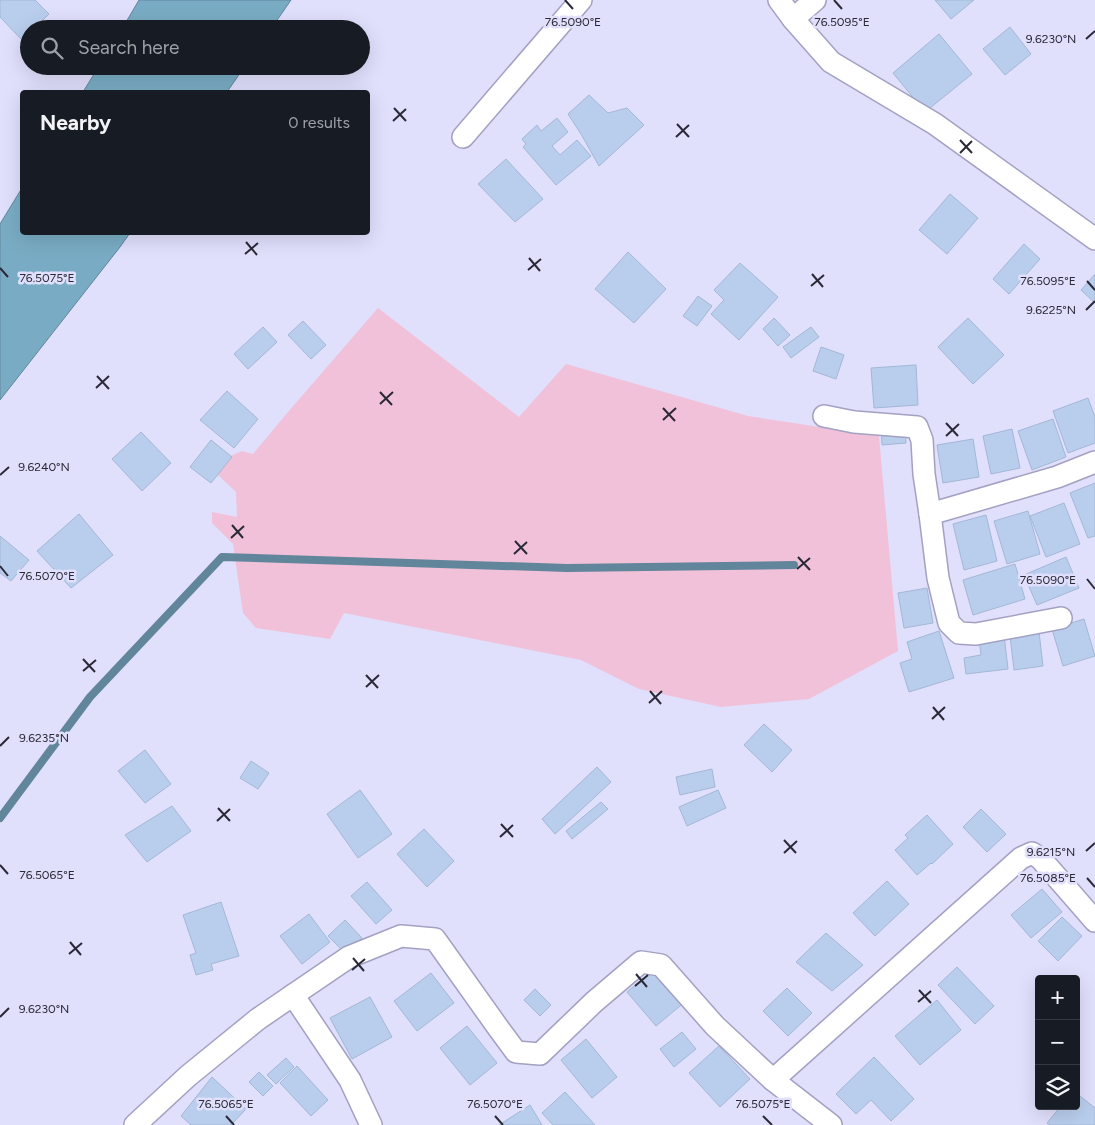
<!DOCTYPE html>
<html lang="en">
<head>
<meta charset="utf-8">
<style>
	body { margin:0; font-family:Figtree,sans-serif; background:#20242c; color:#f1f3f6 }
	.controls { position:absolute; right:15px; bottom:15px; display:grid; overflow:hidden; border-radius:5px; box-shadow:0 5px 20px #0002 }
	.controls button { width:45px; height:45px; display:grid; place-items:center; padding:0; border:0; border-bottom:1px solid #363941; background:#171b24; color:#f1f3f6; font:25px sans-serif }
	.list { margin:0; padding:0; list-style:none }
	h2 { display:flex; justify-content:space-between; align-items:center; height:65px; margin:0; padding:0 20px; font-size:21px }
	h2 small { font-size:16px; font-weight:400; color:#9ea1a6 }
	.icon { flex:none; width:28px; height:28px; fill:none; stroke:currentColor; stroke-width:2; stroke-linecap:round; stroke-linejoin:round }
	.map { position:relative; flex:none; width:1095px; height:1125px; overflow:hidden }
	.search { position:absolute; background:#171b24; box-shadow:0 5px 20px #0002; left:20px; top:20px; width:350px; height:55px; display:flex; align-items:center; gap:12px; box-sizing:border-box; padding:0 18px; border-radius:28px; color:#9ea1a6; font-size:19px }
	.panel { position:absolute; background:#171b24; box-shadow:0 5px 20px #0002; left:20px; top:90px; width:350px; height:145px; border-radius:5px }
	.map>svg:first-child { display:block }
	.green { fill:#f1c1d9 }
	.water { fill:#79acc4; stroke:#61859a }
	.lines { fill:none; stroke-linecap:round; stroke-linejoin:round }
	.stream { stroke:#61859a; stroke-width:8 }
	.building { fill:#b9ceed; stroke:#a3b7d6 }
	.minor-casing { stroke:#a3a1c3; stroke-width:24 }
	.minor { stroke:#fff; stroke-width:21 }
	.ticks { fill:none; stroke:#2a2937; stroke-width:2 }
	.ticks-label { font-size:12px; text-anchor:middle; fill:#2a2937; stroke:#e0dffc; stroke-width:5; stroke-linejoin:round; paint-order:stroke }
</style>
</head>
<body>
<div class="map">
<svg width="1095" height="1125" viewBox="0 0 1095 1125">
	<rect width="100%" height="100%" fill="#e0dffc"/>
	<path class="green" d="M378,308l141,109 47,-53 182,52 131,20 19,215 -89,48 -88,8 -82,-18 -58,-29 -237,-47 -14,26 -74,-11 -13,-15 -10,-69 -21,-21v-11l25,5 -1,-25 -19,-18 7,-15 18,-8 11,3 35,-42z"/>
	<g class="water">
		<path d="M139,0h152l-20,29h-149z"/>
		<path d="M99,66h146l-18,26h-144z"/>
		<path d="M22,188v44l108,1 -10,14 -120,153v-176z"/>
	</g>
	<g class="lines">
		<path class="stream" d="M0,818l90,-121 132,-140 345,11 227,-3"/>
	</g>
	<g class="building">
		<path d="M0,0h35l14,14 -15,15h-5v4l-7,7 -22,-23z"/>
		<path d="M935,0h39l-23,19z"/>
		<path d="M1010,27l21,27 -26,21 -22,-26z"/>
		<path d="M939,34l33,40 -47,38 -32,-39z"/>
		<path d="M589,95l19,18 19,-5 17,17 -45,41 -18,-32 -13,-20z"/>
		<path d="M557,118l11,14 -16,14 8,9 17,-15 14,16 -35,29 -33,-38 3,-3 -4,-5 15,-14 4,6z"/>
		<path d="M506,159l37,40 -28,23 -37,-38z"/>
		<path d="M950,194l28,24 -31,36 -28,-24z"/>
		<path d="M1024,244l16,15 -31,35 -16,-15z"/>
		<path d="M628,252l38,37 -32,34 -39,-34z"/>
		<path d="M740,263l38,34 -39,43 -28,-26 13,-14 -10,-10z"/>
		<path d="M1095,274v29l-14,-13z"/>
		<path d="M698,296l14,10 -15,20 -14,-10z"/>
		<path d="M774,318l16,17 -12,11 -15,-17z"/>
		<path d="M968,318l36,37 -31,29 -35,-37z"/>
		<path d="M303,321l23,24 -15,14 -23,-24z"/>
		<path d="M263,327l14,15 -29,27 -14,-15z"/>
		<path d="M811,327l8,10 -28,21 -8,-11z"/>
		<path d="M821,347l23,8 -8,24 -23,-8z"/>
		<path d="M916,365l2,40 -44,3 -3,-40z"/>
		<path d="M227,391l31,28 -24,29 -34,-28z"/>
		<path d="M1088,398l7,19v26l-27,10 -15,-42z"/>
		<path d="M1053,419l13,38 -34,13 -14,-39z"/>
		<path d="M905,425l1,18 -24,2 -1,-18z"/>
		<path d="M1012,429l8,39 -29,6 -8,-38z"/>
		<path d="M141,432l30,31 -29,28 -30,-32z"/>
		<path d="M973,439l6,38 -36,6 -6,-38z"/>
		<path d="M211,440l21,17 -21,26 -21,-16z"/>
		<path d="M1095,483v53l-7,2 -18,-45z"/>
		<path d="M1064,503l16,41 -34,13 -16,-41z"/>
		<path d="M1028,511l12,43 -33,10 -13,-43z"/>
		<path d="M79,514l34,41 -42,33 -34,-37z"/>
		<path d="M986,515l11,46 -33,9 -11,-46z"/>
		<path d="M0,536l29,24 -18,21 -11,-8z"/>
		<path d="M1066,557l13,31 -42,17 -13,-30z"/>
		<path d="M1015,564l10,35 -52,16 -10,-35z"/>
		<path d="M927,588l6,35 -29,5 -6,-35z"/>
		<path d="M1084,619l11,37 -32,10 -11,-37z"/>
		<path d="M939,631l15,47 -45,14 -9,-29 12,-4 -5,-17z"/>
		<path d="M1039,632l4,34 -29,4 -4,-34z"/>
		<path d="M1004,635l4,34 -42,5 -2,-16 17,-3 -2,-17z"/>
		<path d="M764,724l28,26 -20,22 -28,-27z"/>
		<path d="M145,750l26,34 -26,19 -27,-32z"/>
		<path d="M251,761l18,12 -11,16 -18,-11z"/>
		<path d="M597,767l14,15 -56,52 -13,-15z"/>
		<path d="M712,769l3,18 -35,8 -4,-18z"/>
		<path d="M360,790l32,44 -34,24 -31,-44z"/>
		<path d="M718,790l8,18 -39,18 -8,-19z"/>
		<path d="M601,802l7,7 -36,30 -6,-8z"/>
		<path d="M172,806l19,25 -44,31 -22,-27z"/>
		<path d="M981,809l25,25 -19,18 -24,-25z"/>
		<path d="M927,815l26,29 -21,20 -1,-1 -14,12 -22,-25 13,-12 -3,-3z"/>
		<path d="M424,829l30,32 -27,26 -30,-33z"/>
		<path d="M887,881l22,23 -34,32 -22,-23z"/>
		<path d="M367,882l25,28 -16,14 -25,-28z"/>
		<path d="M1042,889l20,23 -31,26 -20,-23z"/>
		<path d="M221,902l18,54 -28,8 2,6 -17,5 -6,-20 6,-2 -13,-38z"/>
		<path d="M309,914l21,28 -28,22 -22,-28z"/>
		<path d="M1062,917l20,19 -24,25 -20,-20z"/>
		<path d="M345,920l17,18 -16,16 -18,-18z"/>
		<path d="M826,933l37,32 -31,26 -36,-29z"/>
		<path d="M657,967l29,34 -30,25 -29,-34z"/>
		<path d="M957,967l37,39 -19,18 -37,-39z"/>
		<path d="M431,973l23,30 -37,28 -23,-30z"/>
		<path d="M787,988l25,25 -24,23 -25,-25z"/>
		<path d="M535,989l16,16 -11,11 -16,-16z"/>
		<path d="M370,997l22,40 -40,22 -22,-41z"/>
		<path d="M937,1000l24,30 -41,35 -25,-29z"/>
		<path d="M467,1026l30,37 -27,22 -30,-37z"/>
		<path d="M682,1032l14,17 -22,18 -14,-18z"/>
		<path d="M586,1039l31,38 -25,21 -31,-38z"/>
		<path d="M719,1046l31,33 -30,28 -31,-34z"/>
		<path d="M874,1057l40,42 -23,22 -20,-21 -15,14 -20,-20z"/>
		<path d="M286,1058l8,9 -18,17 -9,-9z"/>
		<path d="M297,1066l31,34 -17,16 -31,-33z"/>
		<path d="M259,1072l14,14 -10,10 -14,-14z"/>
		<path d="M212,1077l34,32 -15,16h-40l-10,-9z"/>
		<path d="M565,1092l30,33h-42l-11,-12z"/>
		<path d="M1076,1093l19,15v17h-45l-3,-2 14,-17h15z"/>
		<path d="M530,1105l12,20h-43z"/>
	</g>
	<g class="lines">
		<g class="minor-casing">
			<g id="minor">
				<path d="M779,0l14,19 38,43 104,62 160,115"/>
				<path d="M793,19l22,-19"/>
				<path d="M463,137l118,-137"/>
				<path d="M824,416l30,6 63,5 5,13 2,34 6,40"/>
				<path d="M1061,618l-85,16 -17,-1 -10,-10 -11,-45 -8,-64 127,-37 38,-15"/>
				<path d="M293,995l57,85 21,45"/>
				<path d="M773,1080l248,-222 11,-5 9,6 54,62"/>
				<path d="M135,1125l53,-49 70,-57 91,-62 52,-21 34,3 64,90 17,23 24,2 54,-52 47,-40 20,3 54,61 58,54 58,45"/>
			</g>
		</g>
		<use href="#minor" class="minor"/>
	</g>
	<path class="ticks" d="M565,0l8,9M834,0l8,9M1086,39l9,-8M394,108l12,13M393,121l13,-12M677,124l12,13M676,137l13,-12M960,140l12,13M960,153l12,-12M246,242l11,13M245,254l13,-11M529,258l11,13M0,268l8,9M528,270l13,-11M812,274l11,13M1087,281l8,9M811,286l13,-11M1086,310l9,-9M97,376l12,13M96,388l13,-12M380,392l12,13M380,404l13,-12M663,408l12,13M663,420l13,-12M946,423l12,13M946,436l13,-12M0,475l9,-8M232,525l11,13M231,538l13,-12M515,541l12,13M514,554l13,-12M798,557l12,13M0,566l8,10M797,569l13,-11M1087,579l8,10M83,659l12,13M83,671l13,-11M366,675l12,13M366,687l13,-12M650,691l11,13M649,703l13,-12M933,707l11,13M932,719l13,-12M0,746l9,-9M218,808l12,13M217,821l13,-12M501,824l12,13M500,837l13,-12M784,840l12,13M1086,851l9,-8M784,853l13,-12M0,865l8,9M1087,878l8,9M70,942l11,13M69,954l13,-11M353,958l11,13M352,970l13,-11M636,974l11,13M635,986l13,-11M919,990l12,13M918,1002l13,-11M0,1017l9,-9M226,1116l8,9M495,1116l8,9M763,1116l9,9"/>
	<g class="ticks-label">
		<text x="842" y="26">76.5095°E</text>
		<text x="573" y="26">76.5090°E</text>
		<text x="1051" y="43">9.6230°N</text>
		<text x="47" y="282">76.5075°E</text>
		<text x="1048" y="285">76.5095°E</text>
		<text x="1051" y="314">9.6225°N</text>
		<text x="44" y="471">9.6240°N</text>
		<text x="47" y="580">76.5070°E</text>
		<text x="1048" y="584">76.5090°E</text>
		<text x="44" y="742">9.6235°N</text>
		<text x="1051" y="856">9.6215°N</text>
		<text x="47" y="879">76.5065°E</text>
		<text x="1048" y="882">76.5085°E</text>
		<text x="44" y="1013">9.6230°N</text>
		<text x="226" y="1108">76.5065°E</text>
		<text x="495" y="1108">76.5070°E</text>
		<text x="763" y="1108">76.5075°E</text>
	</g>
</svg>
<div class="controls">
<button>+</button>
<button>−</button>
<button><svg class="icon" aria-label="layers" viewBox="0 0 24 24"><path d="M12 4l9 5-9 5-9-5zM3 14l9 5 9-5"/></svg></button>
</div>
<div class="search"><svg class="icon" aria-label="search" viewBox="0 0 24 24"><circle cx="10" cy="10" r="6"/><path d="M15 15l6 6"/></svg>Search here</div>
<section class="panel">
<h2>Nearby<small>0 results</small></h2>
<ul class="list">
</ul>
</section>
</div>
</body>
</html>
